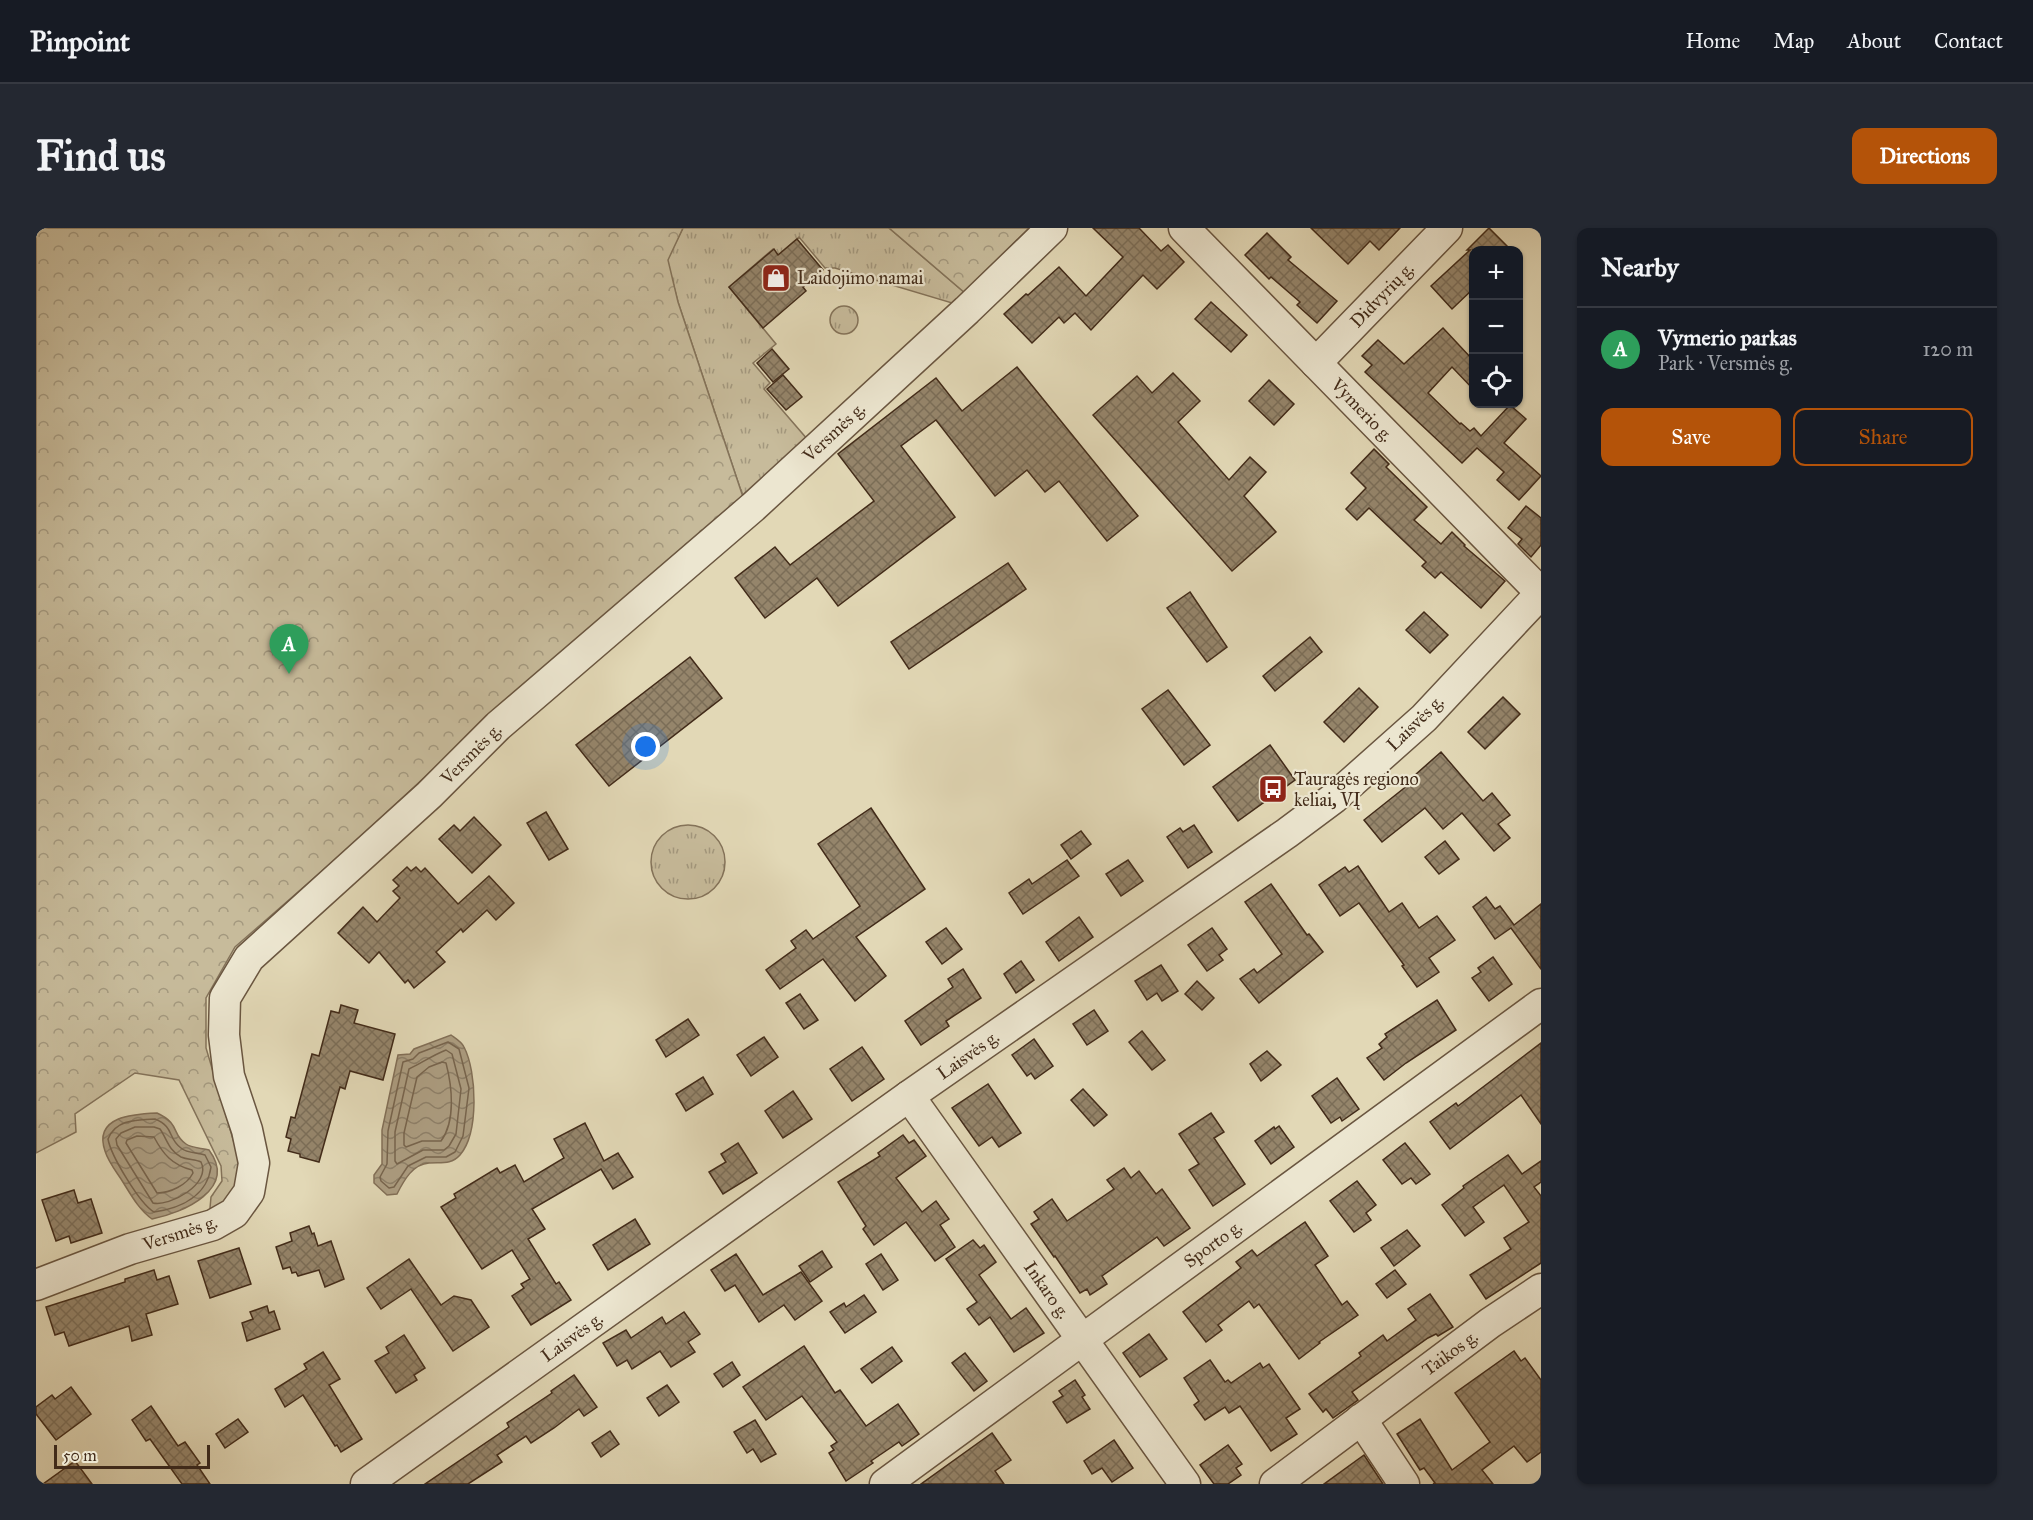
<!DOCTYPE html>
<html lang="en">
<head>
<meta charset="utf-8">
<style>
	body { margin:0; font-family:"IM FELL Great Primer",serif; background:#242831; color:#f1f3f6 }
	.controls { position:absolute; right:18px; top:18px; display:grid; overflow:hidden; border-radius:12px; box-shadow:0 2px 4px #0004 }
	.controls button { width:54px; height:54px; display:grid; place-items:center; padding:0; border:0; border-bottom:2px solid #363941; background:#171b24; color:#f1f3f6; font:30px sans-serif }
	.scale { position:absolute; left:18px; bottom:15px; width:156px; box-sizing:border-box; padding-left:6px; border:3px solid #422b19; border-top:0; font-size:16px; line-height:21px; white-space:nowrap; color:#422b19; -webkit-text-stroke:4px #ece6d0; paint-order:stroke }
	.you { position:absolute; left:610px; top:519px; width:21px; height:21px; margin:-15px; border:4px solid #fff; border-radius:50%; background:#1a73e8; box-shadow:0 0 0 9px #1a73e833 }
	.badge { display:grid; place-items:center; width:39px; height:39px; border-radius:50%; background:#b45309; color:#fff; font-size:20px; font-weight:700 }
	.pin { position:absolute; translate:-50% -50px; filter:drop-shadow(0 2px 3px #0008) }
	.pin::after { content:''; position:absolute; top:32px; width:21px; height:18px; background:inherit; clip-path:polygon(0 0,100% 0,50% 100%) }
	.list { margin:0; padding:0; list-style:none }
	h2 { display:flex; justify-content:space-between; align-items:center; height:78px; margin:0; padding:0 24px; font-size:26px }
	h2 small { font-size:20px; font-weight:400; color:#9ea1a6 }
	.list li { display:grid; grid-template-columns:39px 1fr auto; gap:18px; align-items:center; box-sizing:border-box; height:84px; padding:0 24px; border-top:2px solid #363941 }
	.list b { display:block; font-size:22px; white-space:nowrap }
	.list p { margin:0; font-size:20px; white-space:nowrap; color:#9ea1a6 }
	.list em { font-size:20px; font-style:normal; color:#9ea1a6 }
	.actions { display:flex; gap:12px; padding:18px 24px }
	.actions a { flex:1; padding:14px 0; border:2px solid #b45309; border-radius:12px; text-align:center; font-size:21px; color:#b45309 }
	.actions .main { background:#b45309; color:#fff }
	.icon { flex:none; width:33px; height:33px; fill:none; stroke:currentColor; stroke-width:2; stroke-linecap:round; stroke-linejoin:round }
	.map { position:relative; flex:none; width:1505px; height:1256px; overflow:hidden; border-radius:12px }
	header { display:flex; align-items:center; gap:36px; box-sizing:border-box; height:84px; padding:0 30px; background:#171b24; border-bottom:2px solid #363941 }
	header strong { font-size:28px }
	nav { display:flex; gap:33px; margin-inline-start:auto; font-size:21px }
	.intro { display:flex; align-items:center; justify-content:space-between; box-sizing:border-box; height:144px; padding:0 36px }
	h1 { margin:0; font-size:42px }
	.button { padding:15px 27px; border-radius:12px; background:#b45309; color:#fff; font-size:21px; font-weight:700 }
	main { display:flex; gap:36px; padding:0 36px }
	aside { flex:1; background:#171b24; border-radius:12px; box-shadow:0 2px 4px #0004 }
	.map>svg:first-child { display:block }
	.grass { fill:url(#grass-tufts); stroke:#84735a; stroke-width:1.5 }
	.forest { fill:url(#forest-crowns); stroke:#84735a; stroke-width:1.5 }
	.water { fill:url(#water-waves); stroke:#826f57; stroke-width:1.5 }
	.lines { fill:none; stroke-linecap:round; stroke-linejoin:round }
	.shore { stroke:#77644d; stroke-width:1.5 }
	.building { fill:url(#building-cross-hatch); stroke:#422b19; stroke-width:1.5 }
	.minor-casing { stroke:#6a5640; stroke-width:33 }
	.minor { stroke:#ece6d0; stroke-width:30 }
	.labels { text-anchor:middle; stroke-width:4.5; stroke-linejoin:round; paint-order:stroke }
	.poi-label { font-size:18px; fill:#422b19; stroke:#ece6d0; text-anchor:start }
	.street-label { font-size:18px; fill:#422b19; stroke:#ece6d0 }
</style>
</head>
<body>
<header>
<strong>Pinpoint</strong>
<nav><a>Home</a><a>Map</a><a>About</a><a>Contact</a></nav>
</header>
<div class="intro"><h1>Find us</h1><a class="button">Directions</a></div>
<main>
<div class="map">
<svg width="1505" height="1256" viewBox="0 0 1505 1256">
	<defs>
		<pattern id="grass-tufts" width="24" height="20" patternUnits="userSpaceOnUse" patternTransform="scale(1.5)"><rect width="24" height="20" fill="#c7bb9b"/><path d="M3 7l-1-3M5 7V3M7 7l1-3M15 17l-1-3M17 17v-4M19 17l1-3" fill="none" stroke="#a3987e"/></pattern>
		<pattern id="forest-crowns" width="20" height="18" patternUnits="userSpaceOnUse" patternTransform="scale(1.5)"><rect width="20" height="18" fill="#c7bb9b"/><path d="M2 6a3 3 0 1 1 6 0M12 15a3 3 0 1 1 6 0" fill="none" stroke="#a3987e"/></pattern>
		<pattern id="water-waves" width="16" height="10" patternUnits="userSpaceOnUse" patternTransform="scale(1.5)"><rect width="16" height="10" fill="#ac9d81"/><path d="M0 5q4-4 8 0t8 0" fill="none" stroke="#8e8069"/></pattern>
		<pattern id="building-cross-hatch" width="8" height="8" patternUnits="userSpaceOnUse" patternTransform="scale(1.5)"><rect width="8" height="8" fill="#95856b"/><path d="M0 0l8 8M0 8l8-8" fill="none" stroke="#7b6d57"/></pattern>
	</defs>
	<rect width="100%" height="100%" fill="#e2d8b6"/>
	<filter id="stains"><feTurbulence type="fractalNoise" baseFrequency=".00333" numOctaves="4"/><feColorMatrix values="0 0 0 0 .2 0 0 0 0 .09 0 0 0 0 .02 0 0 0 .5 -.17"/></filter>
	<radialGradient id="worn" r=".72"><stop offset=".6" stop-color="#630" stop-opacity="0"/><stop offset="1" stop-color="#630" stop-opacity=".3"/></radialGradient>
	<g class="grass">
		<path d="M647,0h206l76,65 -13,10 -117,-35h-10l-26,-31 -21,18 -5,-6 -44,38 47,57 -23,19 17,20 -6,6 44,51 -65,57 -65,-195 -11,-42z"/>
		<circle cx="808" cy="92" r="14"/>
		<circle cx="652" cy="634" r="37"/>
	</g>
	<g class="forest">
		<path d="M0,0h647l-15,32 10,42 65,195 -278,243 -119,110 -111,97 -29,51v50l37,125 -24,40 -9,-5 1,-11 11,-16 -1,-15 -42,-86 -44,-7 -60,41 1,18 -40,21z"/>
		<path d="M853,0h140l-64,65z"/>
	</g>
	<g class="water">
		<path d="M415,807c4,3 11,7 13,12 13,25 15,86 -4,108 -9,10 -19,7 -31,8 -16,1 -25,17 -32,31l-10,1 -13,-12v-8l8,-11v-34l16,-75 12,-1 4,-5z"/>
		<path d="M121,885c24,11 14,21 29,31 5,4 16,4 23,6 29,39 -26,63 -57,69 -14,-10 -22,-26 -31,-40 -6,-9 -13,-18 -16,-28 -12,-35 29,-37 52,-38z"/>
	</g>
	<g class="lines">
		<g class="shore">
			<path d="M412,814l11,7 10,39 -6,48 -8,16 -9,5h-20l-18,9 -14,21 -5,1 -8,-7 -1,-4 7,-13 1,-33 15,-69 10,-3 6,-6z"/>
			<path d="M410,822l6,4 9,35 -5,45 -7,12 -5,4h-21l-26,14 -2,-3v-29l14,-63c13,-6 22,-13 37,-19z"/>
			<path d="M406,834l4,1c6,23 10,58 -5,78h-19l-16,6 -2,-2v-12l13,-56 12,-10z"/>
			<path d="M119,891c20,8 12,19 26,29 7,6 16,4 24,7l6,12c-4,29 -30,41 -57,45 -14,-8 -43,-56 -46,-73 8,-20 29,-19 47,-20z"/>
			<path d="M99,899h19l6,2c7,10 9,22 21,28 7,3 14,2 20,5 11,22 -32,45 -48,41l-36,-58 -1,-6 5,-6z"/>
			<path d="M101,908l17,1c9,17 18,28 38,33l1,3c-6,12 -23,20 -36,20l-31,-50 1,-3z"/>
		</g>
	</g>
	<g class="building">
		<path d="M1057,0h46l22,23 7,-6 16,17 -27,27 -14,-14 -52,55 -16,-17 -11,10 -5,-6 -27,26 -28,-29 22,-20 2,1 31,-28 27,29 37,-39z"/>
		<path d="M1275,0h89l-21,22 -9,-9 -22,23z"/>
		<path d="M1453,0l22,22h-38v39l-21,20 -21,-23 39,-36h-3z"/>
		<path d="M1231,5l24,24 -3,3 49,41 -20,22 -20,-18 3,-3 -29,-25 -2,2 -24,-24z"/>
		<path d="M761,11l26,31 -20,17 3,4 -43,37 -34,-41 45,-38 4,6z"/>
		<path d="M1175,74l36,33 -16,17 -36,-33z"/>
		<path d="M1407,100l30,32v29l-21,-22 -24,26 32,31 1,-1 9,8 4,-3 7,8 29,-31 16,14 -22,24 37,33 -22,24 -22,-20 7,-8 -27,-24 -15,15 -97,-91 7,-7 -10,-9 16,-16 26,24z"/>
		<path d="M736,121l17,20 -16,13 -16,-19z"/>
		<path d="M981,139l121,149 -31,25 -48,-60 -14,11 -18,-22 -32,26 -59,-76 -35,26 54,71 -117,89 -21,-28 -52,40 -30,-40 40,-31 15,18 84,-64 -36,-47 98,-76 26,33z"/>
		<path d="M1137,145l27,28 -22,21 51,58 21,-23 16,15 -22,24 32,36 -44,39 -139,-156 44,-39 15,17z"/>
		<path d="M747,147l19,22 -16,13 -19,-21z"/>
		<path d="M1233,152l25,24 -20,21 -25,-24z"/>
		<path d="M1338,221l15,15 -3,3 41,40 -13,13 27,24 11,-12 13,13 -1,1 41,35 -24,27 -40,-36 -6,6 -13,-12 4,-4 -57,-54 -12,12 -11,-11 20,-21 -15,-15z"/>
		<path d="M1490,278l15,12v27l-10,12 -13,-13 4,-5 -14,-11z"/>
		<path d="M972,335l18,26 -117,80 -18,-27z"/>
		<path d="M1154,364l37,55 -20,15 -40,-54z"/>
		<path d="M1388,384l24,23 -18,18 -24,-23z"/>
		<path d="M1274,409l12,15 -47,39 -12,-15z"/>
		<path d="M654,429l32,41 -113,88 -33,-41z"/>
		<path d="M1323,460l19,19 -34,35 -20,-20z"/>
		<path d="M1132,462l42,55 -26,20 -42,-56z"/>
		<path d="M1467,469l17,17 -35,35 -17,-17z"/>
		<path d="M1234,517l25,35 -57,41 -25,-34z"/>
		<path d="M1405,524l42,49 9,-8 18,22 -12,9 12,14 -16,13 -32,-38 -19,16 -18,-21 -43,34 -18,-22 44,-35 -2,-2z"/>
		<path d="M835,580l54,81 -69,48 30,39 -31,25 -32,-42 -43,30 -14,-19 30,-22 -5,-7 15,-11 7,9 47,-33 -42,-62z"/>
		<path d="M510,584l22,37 -19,11 -22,-37z"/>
		<path d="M438,589l27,28 -29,28 -33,-34 15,-14 6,6z"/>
		<path d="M1158,597l18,27 -24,16 -21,-31 13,-9 3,4z"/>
		<path d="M1045,603l10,13 -20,15 -10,-14z"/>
		<path d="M1409,613l14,18 -20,15 -14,-17z"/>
		<path d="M1031,632l12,16 -56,38 -14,-21 20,-14 3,5z"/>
		<path d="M1092,632l15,21 -22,15 -15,-22z"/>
		<path d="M1322,638l31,46 13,-9 17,25 18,-12 18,24 -26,18 10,14 -22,15 -15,-21 2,-1 -45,-62 -19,13 -21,-31 26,-18 4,5z"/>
		<path d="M371,639l4,4 5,-4 5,5 4,-4 33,36 31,-28 25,27 -18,17 -9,-10 -24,22 -2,-3 -25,23 9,10 -31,26 -6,-8 -3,3 -26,-31 -10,11 -31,-30 25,-26 14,15 23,-24 -7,-7 6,-5 -6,-6z"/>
		<path d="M1235,656l36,51 2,-1 14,18 -64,51 -19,-24 14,-10 3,4 25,-19 -37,-52z"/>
		<path d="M1450,669l9,12 5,-3 14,19 27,-21v65l-30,-41 -16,11 -22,-32z"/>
		<path d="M1043,689l14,20 -34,24 -13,-19z"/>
		<path d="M910,700l16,21 -20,15 -16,-22z"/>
		<path d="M1176,700l15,21 -8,6 4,5 -16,11 -19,-26z"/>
		<path d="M1457,729l19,27 -23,17 -17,-23 9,-6 -3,-4z"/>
		<path d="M985,733l13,19 -18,13 -12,-19z"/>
		<path d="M1125,737l17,26 -16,10 -5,-8 -10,7 -12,-19z"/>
		<path d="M927,741l18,29 -35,23 3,5 -28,19 -16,-24 48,-34 -5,-8z"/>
		<path d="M1161,753l17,17 -12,12 -17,-16z"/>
		<path d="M764,766l18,26 -14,9 -18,-26z"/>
		<path d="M1401,772l19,30 -50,33 -22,17 -17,-22 15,-10 -3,-4 8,-7 -2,-3z"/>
		<path d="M305,777l17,5 -4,13 41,11 -12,46 -33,-9 -5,18 -5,-2 -21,75 -19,-5v-3l-12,-3 3,-12 -5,-2 5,-20 4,1 17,-64 7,2 12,-45 8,2z"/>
		<path d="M1058,782l14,21 -21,14 -14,-21z"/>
		<path d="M652,791l11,16 -33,22 -10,-17z"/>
		<path d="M1106,803l23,29 -13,10 -23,-28z"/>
		<path d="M728,809l14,20 -27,19 -14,-21z"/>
		<path d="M998,811l19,27 -18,13 -4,-6 -4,3 -15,-21z"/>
		<path d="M1505,815v81l-20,-29 -71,54 -20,-27 26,-19 2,3z"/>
		<path d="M826,819l22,32 -32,22 -22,-32z"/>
		<path d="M1231,823l14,14 -20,16 -11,-17z"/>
		<path d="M667,849l10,17 -27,17 -10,-17z"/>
		<path d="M1301,850l22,31 -17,12 -2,-4 -9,6 -19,-27z"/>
		<path d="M952,856l33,49 -22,14 -7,-10 -13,9 -27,-38z"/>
		<path d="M1047,861l24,26 -13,11 -23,-26z"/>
		<path d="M757,863l19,28 -29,19 -18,-27z"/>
		<path d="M1175,885l13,19 -10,6 31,46 -32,22 -24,-36 10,-6 -20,-30z"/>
		<path d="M549,895l19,38 14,-8 15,24 -20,12 -12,-20 -69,40 13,20 -17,10 28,45 3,-2 12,18 -40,25 -19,-29 12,-8 -3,-4 9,-5 -18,-29 -30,19 -41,-62 15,-9 -2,-4 43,-26 3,5 15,-8 9,17 40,-24 -10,-19z"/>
		<path d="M1243,898l15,21 -23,17 -16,-23 19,-14 1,2z"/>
		<path d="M867,907l6,8 5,-3 12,16 -30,22 26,34 14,-11 13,18 -9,6 15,22 -20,14 -29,-39 -32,23 -11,-16 3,-3 -28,-44 42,-26 -2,-3z"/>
		<path d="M702,915l19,30 -34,21 -14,-22 17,-10 -5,-8z"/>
		<path d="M1369,915l25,31 -14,10 -5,-6 -9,6 -19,-24z"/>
		<path d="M1472,927l14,19 19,-13v21l-7,5 7,9v67l-55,36 -16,-24 41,-26 -7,-11 25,-16 -25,-37 -31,22 11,15 -19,14 -23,-31 22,-17 -1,-2z"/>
		<path d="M1088,940l7,10 8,-7 17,23 6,-5 28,39 -26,18 -7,-9 -55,39 5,8 -17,11 -3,-6 -7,4 -25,-37 -1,1 -23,-33 8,-5 -5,-7 18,-13 15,22 47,-32 -7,-9z"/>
		<path d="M1321,953l19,24 -10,8 5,7 -17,12 -24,-31z"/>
		<path d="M38,962l4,13 13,-4 11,34 -31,10 -2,-7 -13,5 -14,-41z"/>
		<path d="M599,991l15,25 -42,26 -15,-25z"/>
		<path d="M1269,994l23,34 -13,9 27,40 5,-4 11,14 -39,27 1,1 -21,16 -40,-55 -5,4 -5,-7 -31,24 4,5 -16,12 -23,-30 58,-44 -5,-6 16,-12 5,6z"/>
		<path d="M273,998l3,8 2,-1 4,13 13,-5 13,38 -19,8 -6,-17 -21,6 -2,-4 -4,1 -2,-6 -7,2 -7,-22 16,-6 -2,-8z"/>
		<path d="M1371,1002l13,16 -26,20 -13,-18z"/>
		<path d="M937,1012l7,8 4,-3 12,17 -17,13 32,44 15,-11 18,25 -30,19 -24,-35 -11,8 -12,-16 10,-7 -31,-43z"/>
		<path d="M203,1020l12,36 -41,14 -12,-37z"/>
		<path d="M786,1023l10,16 -22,15 -11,-16z"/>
		<path d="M700,1026l27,41 38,-23 21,29 -27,19 -11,-15 -25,17 -24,-37 -10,6 -14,-21z"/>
		<path d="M845,1026l17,26 -15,10 -17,-26z"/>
		<path d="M373,1031l32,46 13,-9 17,4 18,27 -36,24 -42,-62 -30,20 -14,-21z"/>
		<path d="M118,1042l3,10 12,-4 9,28 -32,10 6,21 -20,6 -3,-15 -60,20 -5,-14 -9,3 -9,-28 79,-25v-3z"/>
		<path d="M1359,1042l11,14 -19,14 -11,-14z"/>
		<path d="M1394,1066l23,33 -15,9 -2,-2 -8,4 -76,54 6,8 -25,18 -7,-9 -3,3 -14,-18 52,-38 -2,-3 24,-18 4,6 29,-21 -8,-11z"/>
		<path d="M828,1067l12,17 -31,21 -15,-21 14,-9 2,4z"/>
		<path d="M231,1078l2,7 5,-2 6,18 -33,12 -5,-18 11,-4 -3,-7z"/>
		<path d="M648,1084l16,22 -12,8 7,10 -24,15 -11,-16 -28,18 -5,-9 -10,6 -14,-23 23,-13 5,8 31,-21 4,7z"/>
		<path d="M1113,1106l18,25 -27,18 -17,-24z"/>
		<path d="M368,1107l21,33 -11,7 3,5 -21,13 -21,-32 14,-8 -3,-6z"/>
		<path d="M768,1118l31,47 5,-3 26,36 32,-22 21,30 -17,12 -3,-4 -28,19 2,2 -27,18 -17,-28 5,-3 -3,-4 6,-4 -35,-46 -36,24 -23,-33z"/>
		<path d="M856,1119l10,14 -30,22 -11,-14z"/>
		<path d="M1478,1123l7,10 4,-3 16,22v72l-14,10 -13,-16 -32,24 11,14h-60l2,-1 -11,-15 -4,2 -23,-36 23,-15 32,51 38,-28 -35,-49z"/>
		<path d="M287,1124l17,27 -11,6 33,54 -21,13 -4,-7 -2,1 -32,-51 -18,12 -10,-18 32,-20 -3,-5z"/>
		<path d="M929,1125l22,28 -13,10 -22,-28z"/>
		<path d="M1174,1132l15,22 3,-2 3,3 29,-20 3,5 6,-4 31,45 -14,9 11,16 -26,17 -31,-45 -11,7 -4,-6 -20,13 -11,-15 5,-4 -15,-23z"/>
		<path d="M696,1134l8,13 -17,12 -9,-13z"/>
		<path d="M538,1147l23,32 -13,9 -5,-7 -25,19 -23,15 -5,-7 -29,19 5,7 -34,22h-43l84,-57 -2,-4 45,-30 -1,-2z"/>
		<path d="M1039,1152l10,15 -3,2 8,12 -23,14 -14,-21 10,-6 -4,-5z"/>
		<path d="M631,1157l12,17 -20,14 -12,-18z"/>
		<path d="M35,1159l20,27 -35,26 -20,-26v-7l16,-12 3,4z"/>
		<path d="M115,1178l27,40 7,-4 15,21 -3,2 13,19h-28l-32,-45 -4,2 -14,-21z"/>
		<path d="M202,1191l10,13 -23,16 -9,-14z"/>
		<path d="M719,1192l21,34 -15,8 -8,-13 -6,4 -13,-21z"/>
		<path d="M574,1203l9,13 -18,13 -9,-14z"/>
		<path d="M956,1205l19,27 -16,11 9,13h-83z"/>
		<path d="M1078,1212l19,28 -21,14 -10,-14 -10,6 -8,-13z"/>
		<path d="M1192,1217l14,19 -6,4 5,7 -13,9h-14l-14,-19z"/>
		<path d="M1328,1227l19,29h-59z"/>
		<path d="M39,1233l17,23h-49z"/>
	</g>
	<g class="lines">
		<g class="minor-casing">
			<g id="minor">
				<path d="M1148,0l357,365"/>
				<path d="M1280,135l131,-135"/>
				<path d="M873,868l276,388"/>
				<path d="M0,1057l94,-36 83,-24 21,-12 15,-21 5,-29 -7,-33 -18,-54 -5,-41 1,-37 24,-40 180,-163 69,-69 255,-219 214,-197 85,-82"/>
				<path d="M1325,1191l43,65"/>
				<path d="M330,1256l543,-388 378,-263 47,-35 90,-80 117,-125"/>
				<path d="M849,1256l656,-480"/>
				<path d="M1239,1256l215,-161 51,-34"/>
			</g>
		</g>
		<use href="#minor" class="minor"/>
	</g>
	<defs>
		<g id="shop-square" transform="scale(1.5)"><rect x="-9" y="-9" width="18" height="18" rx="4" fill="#8f2418" stroke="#ece6d0"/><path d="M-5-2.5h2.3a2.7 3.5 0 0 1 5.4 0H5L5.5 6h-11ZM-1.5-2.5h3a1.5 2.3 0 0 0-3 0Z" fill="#fff"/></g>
		<g id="bus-square" transform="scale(1.5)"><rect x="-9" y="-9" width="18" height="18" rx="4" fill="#8f2418" stroke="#ece6d0"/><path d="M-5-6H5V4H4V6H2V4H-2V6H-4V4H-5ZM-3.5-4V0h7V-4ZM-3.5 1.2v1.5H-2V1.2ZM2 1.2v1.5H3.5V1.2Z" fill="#fff"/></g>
	</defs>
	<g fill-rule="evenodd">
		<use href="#shop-square" x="740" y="50"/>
		<use href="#bus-square" x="1237" y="561"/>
	</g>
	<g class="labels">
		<g class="poi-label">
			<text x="761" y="56">Laidojimo namai</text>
			<text x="1258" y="557">Tauragės regiono<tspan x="1258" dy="21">keliai, VĮ</tspan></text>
		</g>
		<g class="street-label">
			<text transform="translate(1346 67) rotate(-46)" y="6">Didvyrių g.</text>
			<text transform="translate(1326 182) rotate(46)" y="6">Vymerio g.</text>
			<text transform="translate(798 204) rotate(-43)" y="6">Versmės g.</text>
			<text transform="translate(1379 495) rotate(-44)" y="6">Laisvės g.</text>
			<text transform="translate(435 526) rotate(-45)" y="6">Versmės g.</text>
			<text transform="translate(932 827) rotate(-35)" y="6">Laisvės g.</text>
			<text transform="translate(144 1005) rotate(-18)" y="6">Versmės g.</text>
			<text transform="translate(1177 1016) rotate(-36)" y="6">Sporto g.</text>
			<text transform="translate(1011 1062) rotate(55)" y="6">Inkaro g.</text>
			<text transform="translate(536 1109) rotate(-36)" y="6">Laisvės g.</text>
			<text transform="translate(1414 1125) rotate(-36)" y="6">Taikos g.</text>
		</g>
	</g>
	<rect width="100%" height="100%" filter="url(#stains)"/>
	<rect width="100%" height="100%" fill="url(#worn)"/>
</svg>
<div class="controls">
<button>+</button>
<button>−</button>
<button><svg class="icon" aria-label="locate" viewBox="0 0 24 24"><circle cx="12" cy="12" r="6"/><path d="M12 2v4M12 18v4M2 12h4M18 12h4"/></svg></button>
</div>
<div class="scale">50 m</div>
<div class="you"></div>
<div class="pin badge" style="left:253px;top:446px;background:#2e9e5b">A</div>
</div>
<aside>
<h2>Nearby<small></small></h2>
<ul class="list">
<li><span class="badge" style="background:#2e9e5b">A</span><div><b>Vymerio parkas</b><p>Park · Versmės g.</p></div><em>120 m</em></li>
</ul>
<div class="actions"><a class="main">Save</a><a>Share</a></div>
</aside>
</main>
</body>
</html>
